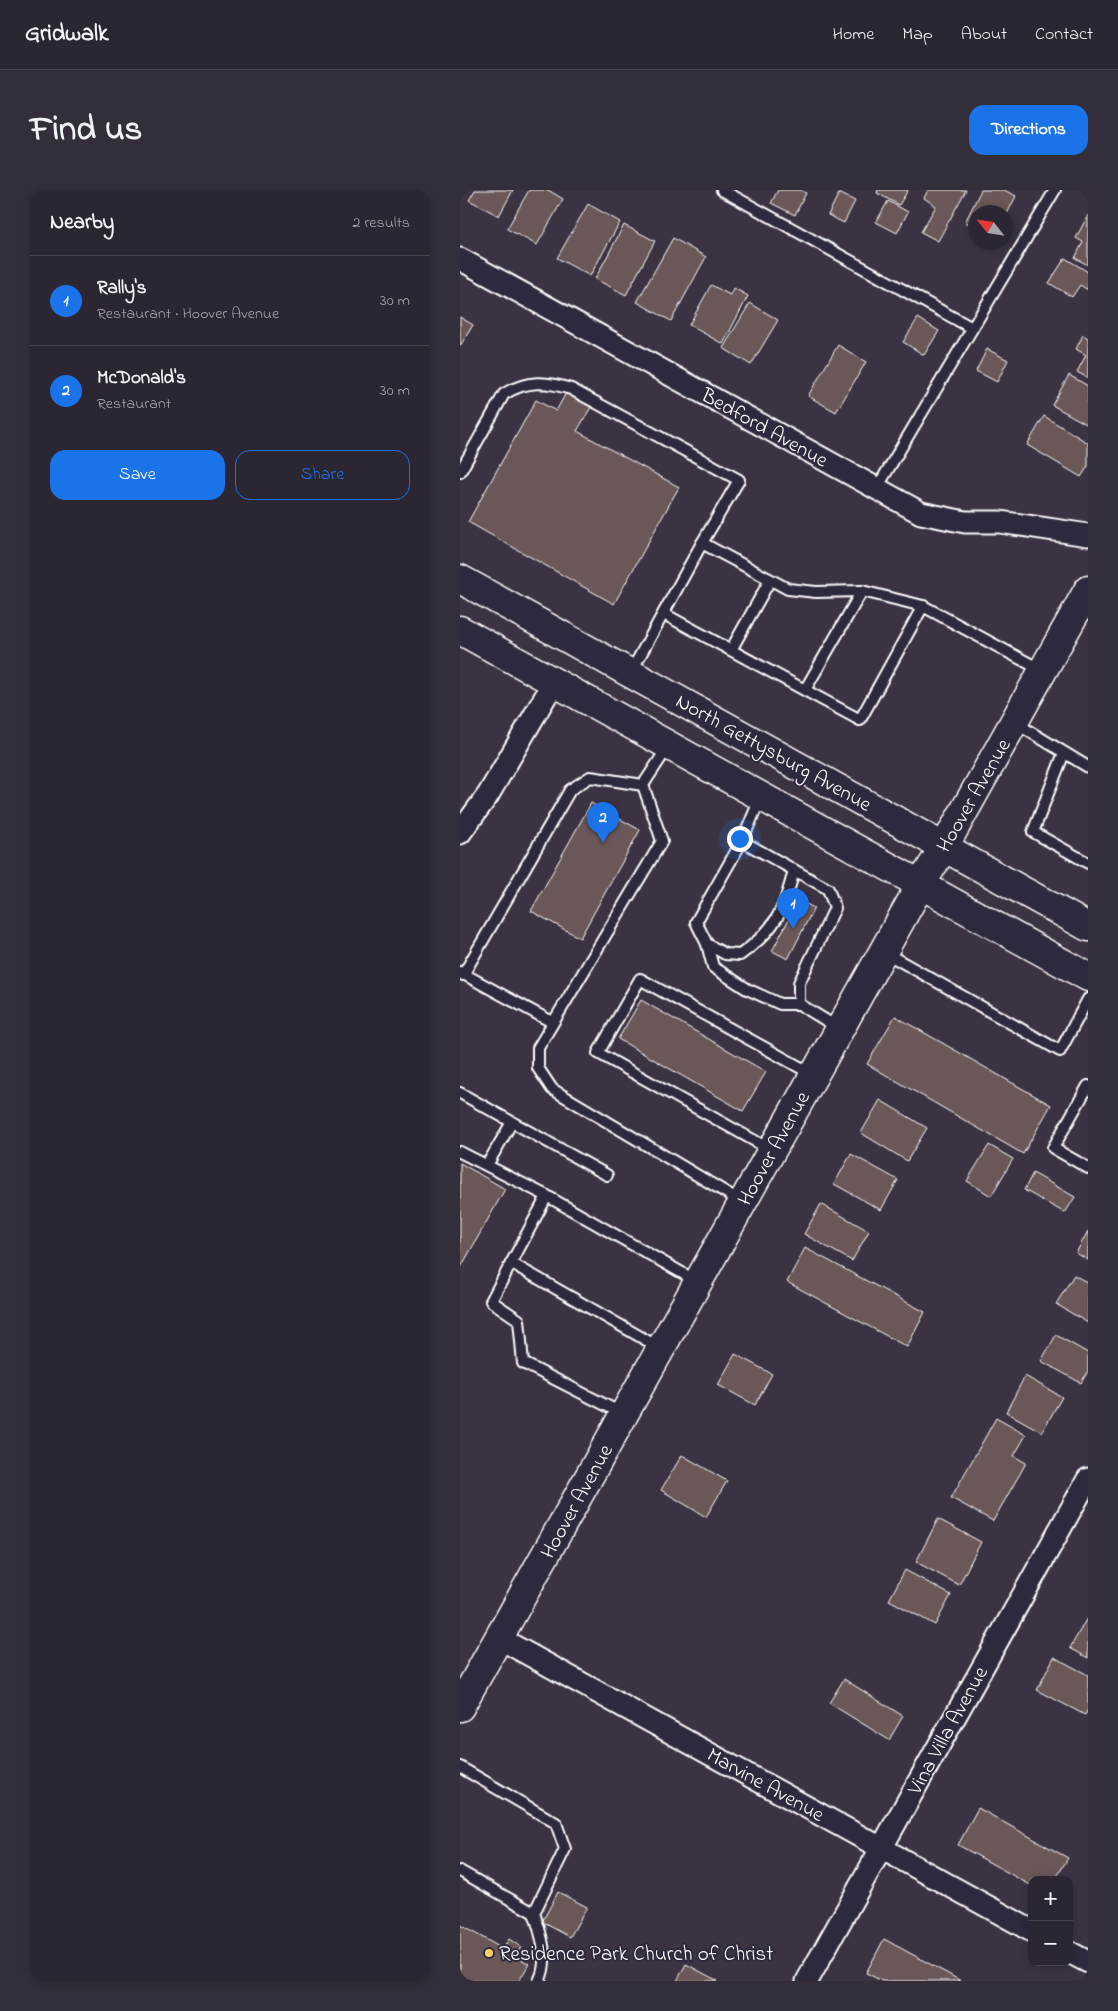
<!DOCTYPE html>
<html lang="en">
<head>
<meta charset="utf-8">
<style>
	body { margin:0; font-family:"Indie Flower",sans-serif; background:#342e3a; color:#f1f3f6 }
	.controls { position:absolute; right:15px; bottom:15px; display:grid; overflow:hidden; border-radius:10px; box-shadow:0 2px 8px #0003 }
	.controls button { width:45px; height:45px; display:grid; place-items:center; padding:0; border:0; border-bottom:1px solid #48434d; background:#2c2632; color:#f1f3f6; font:25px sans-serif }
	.compass { position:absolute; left:508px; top:15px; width:45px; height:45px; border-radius:50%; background:#2c2632; box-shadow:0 2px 8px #0003; rotate:300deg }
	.you { position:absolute; left:279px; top:648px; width:18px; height:18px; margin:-12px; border:4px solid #fff; border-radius:50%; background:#1a73e8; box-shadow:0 0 0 8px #1a73e833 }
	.badge { display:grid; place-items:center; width:32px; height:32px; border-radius:50%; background:#1a73e8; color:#fff; font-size:16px; font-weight:700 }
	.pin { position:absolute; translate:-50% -41px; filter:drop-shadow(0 1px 2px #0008) }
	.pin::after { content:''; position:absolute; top:26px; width:18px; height:15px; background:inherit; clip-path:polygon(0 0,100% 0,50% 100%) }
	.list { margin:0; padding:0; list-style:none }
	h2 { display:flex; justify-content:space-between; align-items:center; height:65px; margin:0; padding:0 20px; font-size:21px }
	h2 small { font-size:16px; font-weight:400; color:#a6a5ac }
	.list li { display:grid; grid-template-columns:32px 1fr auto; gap:15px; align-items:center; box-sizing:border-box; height:90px; padding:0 20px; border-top:1px solid #48434d }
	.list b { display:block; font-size:19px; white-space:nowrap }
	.list p { margin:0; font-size:16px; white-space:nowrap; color:#a6a5ac }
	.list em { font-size:16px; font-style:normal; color:#a6a5ac }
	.actions { display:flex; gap:10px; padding:15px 20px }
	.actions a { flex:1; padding:11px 0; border:1px solid #1a73e8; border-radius:15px; text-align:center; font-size:18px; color:#1a73e8 }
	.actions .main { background:#1a73e8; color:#fff }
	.map { position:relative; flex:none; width:628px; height:1791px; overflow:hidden; border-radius:15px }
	header { display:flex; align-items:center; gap:30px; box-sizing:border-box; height:70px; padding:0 25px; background:#2c2632; border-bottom:1px solid #48434d }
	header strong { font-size:24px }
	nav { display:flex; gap:28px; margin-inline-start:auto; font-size:18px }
	.intro { display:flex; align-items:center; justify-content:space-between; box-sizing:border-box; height:120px; padding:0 30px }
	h1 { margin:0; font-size:35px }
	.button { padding:12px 22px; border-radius:15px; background:#1a73e8; color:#fff; font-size:18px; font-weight:700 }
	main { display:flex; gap:30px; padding:0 30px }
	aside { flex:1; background:#2c2632; border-radius:15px; box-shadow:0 2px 8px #0003 }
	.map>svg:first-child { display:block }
	.building { fill:#6a5858; stroke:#fff }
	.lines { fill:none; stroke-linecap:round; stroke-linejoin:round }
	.lane-casing { stroke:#fff; stroke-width:14 }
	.street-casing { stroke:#fff; stroke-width:25 }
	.secondary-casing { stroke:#fff; stroke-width:31 }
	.lane { stroke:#2f2a3d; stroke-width:10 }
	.street { stroke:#2f2a3d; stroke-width:21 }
	.secondary { stroke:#2f2a3d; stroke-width:28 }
	.poi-dot { fill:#ffd166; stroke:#2f2a3d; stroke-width:2 }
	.labels { text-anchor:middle; stroke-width:4; stroke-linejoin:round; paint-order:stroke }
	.street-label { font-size:21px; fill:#fff; stroke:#2f2a3d }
	.poi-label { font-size:21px; fill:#fff; stroke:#2f2a3d; text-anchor:start }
</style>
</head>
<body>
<header>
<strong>Gridwalk</strong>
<nav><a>Home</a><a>Map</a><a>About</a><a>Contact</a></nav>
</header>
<div class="intro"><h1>Find us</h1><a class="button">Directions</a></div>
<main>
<aside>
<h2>Nearby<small>2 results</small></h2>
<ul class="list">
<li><span class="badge">1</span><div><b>Rally's</b><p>Restaurant · Hoover Avenue</p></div><em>30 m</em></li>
<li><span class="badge">2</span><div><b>McDonald's</b><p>Restaurant</p></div><em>30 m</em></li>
</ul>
<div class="actions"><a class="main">Save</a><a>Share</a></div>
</aside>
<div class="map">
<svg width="628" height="1791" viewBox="0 0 628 1791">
	<rect width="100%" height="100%" fill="#3b3342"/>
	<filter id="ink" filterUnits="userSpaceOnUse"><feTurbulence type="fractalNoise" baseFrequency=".02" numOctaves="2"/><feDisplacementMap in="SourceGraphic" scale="10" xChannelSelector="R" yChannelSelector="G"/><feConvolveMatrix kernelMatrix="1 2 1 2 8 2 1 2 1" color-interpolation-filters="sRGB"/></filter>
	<g filter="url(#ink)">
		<g class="building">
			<path d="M15,0h38l-14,26 -30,-16z"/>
			<path d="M69,0h19l15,9 -26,46 -30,-16z"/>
			<path d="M318,0h22l6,3 -11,22 -24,-12z"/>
			<path d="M418,0h30l-9,15 -22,-12z"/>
			<path d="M468,0h38l-28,51 -17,-9 15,-26 -12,-8z"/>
			<path d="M521,0h23l12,6 -10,20v-4h-30v15l-11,-5z"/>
			<path d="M379,3l16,8 -11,22 -16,-8z"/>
			<path d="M428,11l20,11 -11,21 -21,-11z"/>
			<path d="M128,14l32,18 -30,54 -33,-18z"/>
			<path d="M628,25v50l-13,-7 8,-16 -7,-4z"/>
			<path d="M164,35l31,16 -29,54 -31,-16z"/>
			<path d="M213,48l33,19 -35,64 -34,-19z"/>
			<path d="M605,68l23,14v18l-8,-5 -8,12 -23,-14z"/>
			<path d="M251,95l19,10 4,-7 14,8 -25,48 -34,-19z"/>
			<path d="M290,113l28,17 -27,45 -28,-17z"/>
			<path d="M0,127l13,8 -13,21z"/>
			<path d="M458,128l21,13 -15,24 -21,-13z"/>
			<path d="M623,145l5,3v40l-11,-6 9,-17 -10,-6z"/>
			<path d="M378,155l28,17 -30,50 -28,-16z"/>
			<path d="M527,159l21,11 -11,22 -21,-11z"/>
			<path d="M609,185l19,11v39l-36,-20z"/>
			<path d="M106,203l25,14 -14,24 102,56 -65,117 -146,-82 68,-122 20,11z"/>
			<path d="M584,226l44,27v23l-7,11 -54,-32z"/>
			<path d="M131,613l49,27 -60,108 -49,-27z"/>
			<path d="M339,710l15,8 -26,51 -16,-8z"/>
			<path d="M181,810l125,72 -23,39 -125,-72z"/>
			<path d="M435,826l156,89 -28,49 -156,-90z"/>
			<path d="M420,910l47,28 -20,33 -46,-28z"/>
			<path d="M529,955l24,14 -22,37 -24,-15z"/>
			<path d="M391,964l47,26 -17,30 -47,-26z"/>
			<path d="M0,973l45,26 -45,80z"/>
			<path d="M573,983l42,24 -10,16 -41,-23z"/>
			<path d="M361,1014l48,27 -17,30 -48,-27z"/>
			<path d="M628,1041v29l-12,-7z"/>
			<path d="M345,1058l120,64 -18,35 -120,-65z"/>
			<path d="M614,1085l14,8v40l-32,-19z"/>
			<path d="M596,1145l32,18v18l-7,12 -40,-22z"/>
			<path d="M275,1164l37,20 -17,31 -37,-20z"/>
			<path d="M565,1186l37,21 -20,35 -36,-20z"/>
			<path d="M536,1228l30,17 -12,21 12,7 -33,58 -42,-23z"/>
			<path d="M222,1265l45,26 -21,36 -45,-27z"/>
			<path d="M478,1329l43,23 -22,43 -43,-23z"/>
			<path d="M445,1380l46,25 -16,30 -46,-25z"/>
			<path d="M627,1428l1,1v39l-18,-10z"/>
			<path d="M594,1467l34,18v34l-3,6 -48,-25z"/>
			<path d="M384,1489l59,37 -14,24 -60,-37z"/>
			<path d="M518,1618l90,50 -13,22h-23v6l-74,-41z"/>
			<path d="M98,1702l29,15 -17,30 -28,-15z"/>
			<path d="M0,1735l43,24 6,-10 12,8 -5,9 13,8 -10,17h-59z"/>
			<path d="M424,1749l77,42h-79l-16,-8z"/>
			<path d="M226,1774l32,17h-41z"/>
		</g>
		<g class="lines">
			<g class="lane-casing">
				<g id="lane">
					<path d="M262,0l250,138"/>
					<path d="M0,282l44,-78c23,-14 42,-13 67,-5l168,91 -37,63"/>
					<path d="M417,298l178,-298"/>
					<path d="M204,424l196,106 63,-114"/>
					<path d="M271,460l39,-70"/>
					<path d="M171,482l71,-129 86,46 28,3 46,-1 61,15 120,65"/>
					<path d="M345,500l57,-99"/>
					<path d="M554,532l74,45"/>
					<path d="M604,563l-31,79 55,31"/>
					<path d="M183,595l19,56 -124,207v20l14,21 190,113"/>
					<path d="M183,595l25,-38"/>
					<path d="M301,607l-19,44 -46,81 11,22 6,23 34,22 33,15h19l41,25"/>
					<path d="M282,651l86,48 7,19 -36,75v21"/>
					<path d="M247,754l18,10 15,1c35,-25 44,-44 54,-85"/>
					<path d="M424,762l176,99 28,-52"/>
					<path d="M0,782l92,50"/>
					<path d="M3,785l107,-185 20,-13 53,8"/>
					<path d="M628,896l-35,62 35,20"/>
					<path d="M0,903l52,29 -25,43"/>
					<path d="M52,932l95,53"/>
					<path d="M311,960l-173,-97 42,-74 172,95"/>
					<path d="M0,962l87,44 -56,105 28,19 4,43 100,51"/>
					<path d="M87,1006l151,86"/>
					<path d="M51,1073l149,85"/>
					<path d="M0,1577l96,56 9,26 -31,64"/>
					<path d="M0,1681l74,42c7,20 16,48 5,68"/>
				</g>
			</g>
			<g class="street-casing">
				<g id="street">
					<path d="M0,69l461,254 44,9h35l88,13"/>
					<path d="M0,643l28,-38 66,-113"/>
					<path d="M39,1448l533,293"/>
					<path d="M609,1762l19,10"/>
					<path d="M347,1791l281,-502"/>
				</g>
			</g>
			<g class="secondary-casing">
				<g id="secondary">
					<path d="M0,389l628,348"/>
					<path d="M0,440l628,347"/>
					<path d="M0,1517l461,-823 23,-37 144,-257"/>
				</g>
			</g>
			<use href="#lane" class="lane"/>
			<use href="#street" class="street"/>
			<use href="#secondary" class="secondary"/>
		</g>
	</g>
	<circle class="poi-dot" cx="29" cy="1763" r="5"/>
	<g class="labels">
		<g class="street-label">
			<text transform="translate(305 237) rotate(29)" y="7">Bedford Avenue</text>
			<text transform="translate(314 562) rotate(29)" y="7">North Gettysburg Avenue</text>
			<text transform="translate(513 605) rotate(-60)" y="7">Hoover Avenue</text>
			<text transform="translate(313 958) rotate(-61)" y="7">Hoover Avenue</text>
			<text transform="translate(116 1311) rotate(-61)" y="7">Hoover Avenue</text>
			<text transform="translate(487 1540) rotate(-61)" y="7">Vina Villa Avenue</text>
			<text transform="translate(306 1594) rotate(29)" y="7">Marvine Avenue</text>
		</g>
		<g class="poi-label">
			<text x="39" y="1770">Residence Park Church of Christ</text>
		</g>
	</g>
</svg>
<div class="controls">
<button>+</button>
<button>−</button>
</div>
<svg class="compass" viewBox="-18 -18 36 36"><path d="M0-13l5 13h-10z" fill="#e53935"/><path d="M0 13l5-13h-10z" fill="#a6a5ac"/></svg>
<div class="you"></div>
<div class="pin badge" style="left:333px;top:739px">1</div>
<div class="pin badge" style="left:143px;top:653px">2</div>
</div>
</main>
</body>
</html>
